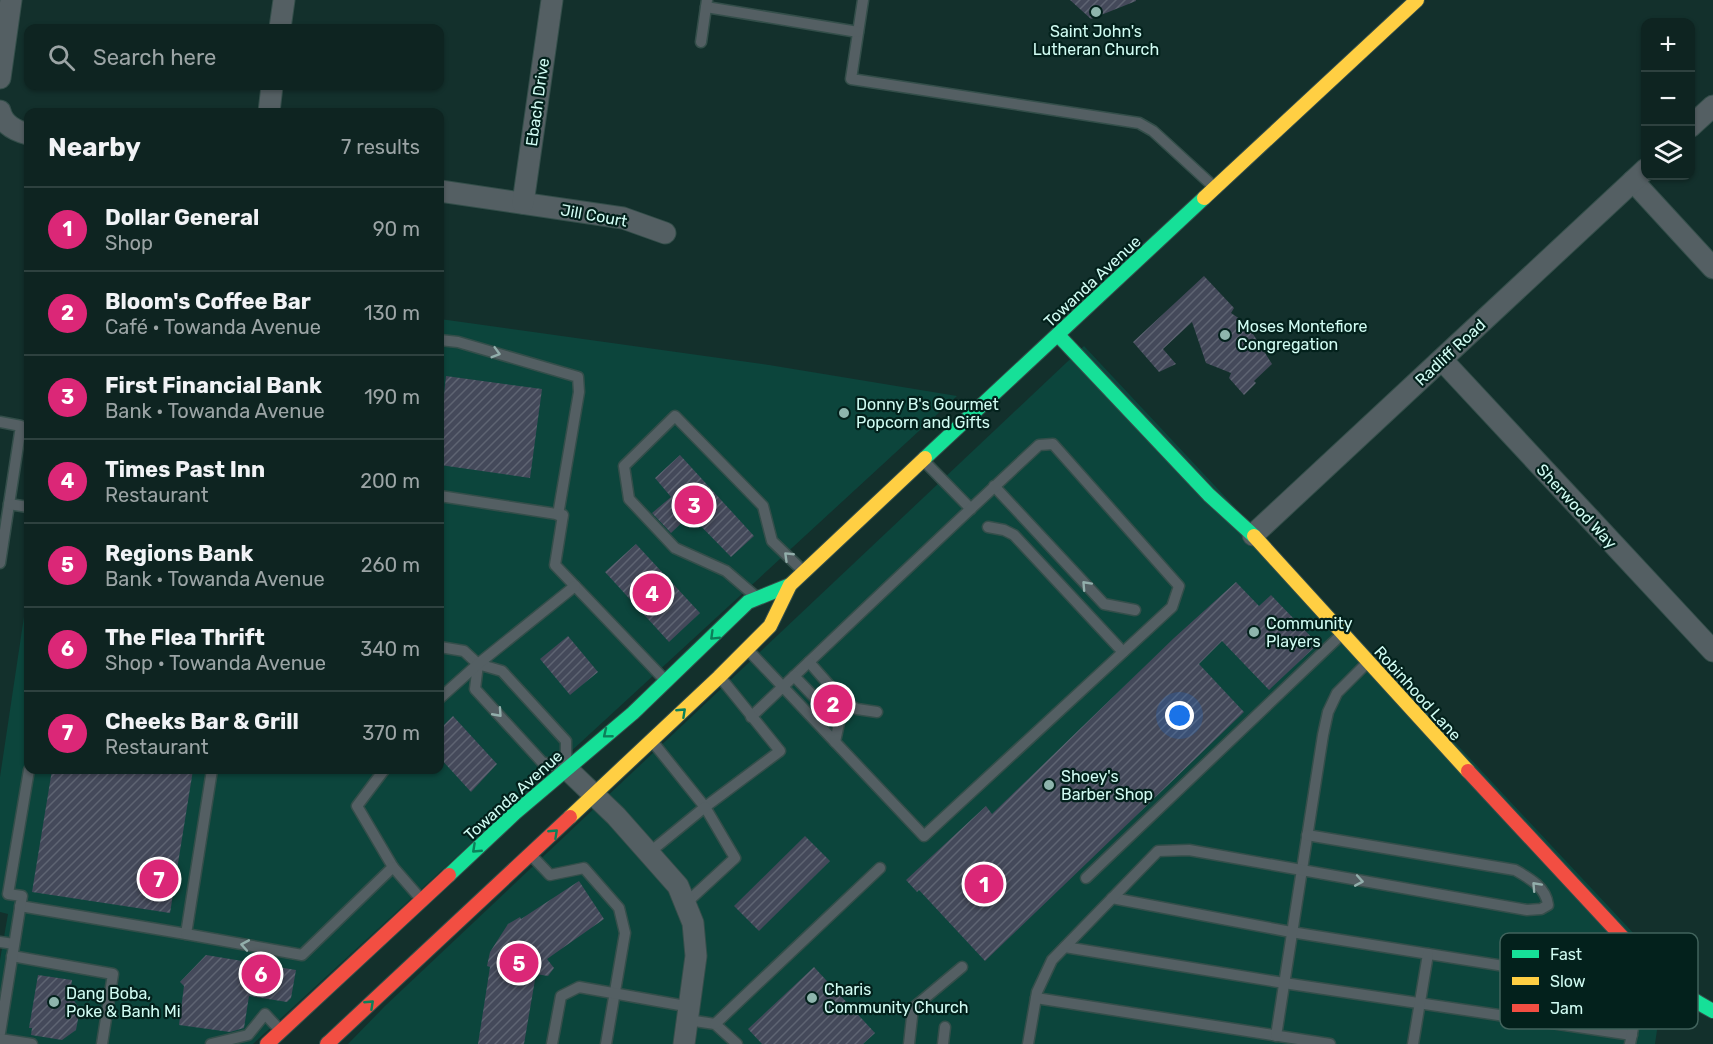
<!DOCTYPE html>
<html lang="en">
<head>
<meta charset="utf-8">
<style>
	body { margin:0; font-family:Rubik,sans-serif; background:#1c302e; color:#f1f3f6 }
	.controls { position:absolute; right:18px; top:18px; display:grid; overflow:hidden; border-radius:12px; box-shadow:0 2px 4px #0004 }
	.controls button { width:54px; height:54px; display:grid; place-items:center; padding:0; border:0; border-bottom:2px solid #2e413f; background:#0e2421; color:#f1f3f6; font:30px sans-serif }
	.you { position:absolute; left:1180px; top:716px; width:21px; height:21px; margin:-15px; border:4px solid #fff; border-radius:50%; background:#1a73e8; box-shadow:0 0 0 9px #1a73e833 }
	.badge { display:grid; place-items:center; width:39px; height:39px; border-radius:50%; background:#db2777; color:#fff; font-size:20px; font-weight:700 }
	.pin { position:absolute; translate:-50% -50%; border:3px solid #fff; box-shadow:0 2px 6px #0006 }
	.list { margin:0; padding:0; list-style:none }
	h2 { display:flex; justify-content:space-between; align-items:center; height:78px; margin:0; padding:0 24px; font-size:26px }
	h2 small { font-size:20px; font-weight:400; color:#9ba4a5 }
	.list li { display:grid; grid-template-columns:39px 1fr auto; gap:18px; align-items:center; box-sizing:border-box; height:84px; padding:0 24px; border-top:2px solid #2e413f }
	.list b { display:block; font-size:22px; white-space:nowrap }
	.list p { margin:0; font-size:20px; white-space:nowrap; color:#9ba4a5 }
	.list em { font-size:20px; font-style:normal; color:#9ba4a5 }
	.icon { flex:none; width:33px; height:33px; fill:none; stroke:currentColor; stroke-width:2; stroke-linecap:round; stroke-linejoin:round }
	.map { position:relative; flex:none; width:1713px; height:1044px; overflow:hidden }
	.search { position:absolute; background:#0e2421; box-shadow:0 2px 4px #0004; left:24px; top:24px; width:420px; height:66px; display:flex; align-items:center; gap:15px; box-sizing:border-box; padding:0 21px; border-radius:12px; color:#9ba4a5; font-size:22px }
	.panel { position:absolute; background:#0e2421; box-shadow:0 2px 4px #0004; left:24px; top:108px; width:420px; height:666px; border-radius:12px }
	.map>svg:first-child { display:block }
	.built { fill:#0c453c }
	.building { fill:url(#building-hatch) }
	.lines { fill:none; stroke-linecap:round; stroke-linejoin:round }
	.lane-casing { stroke:#344e4a; stroke-width:13 }
	.street-casing { stroke:#344e4a; stroke-width:23 }
	.fast-casing { stroke:#344e4a; stroke-width:16 }
	.slow-casing { stroke:#344e4a; stroke-width:16 }
	.jam-casing { stroke:#344e4a; stroke-width:16 }
	.lane { stroke:#545f63; stroke-width:10 }
	.street { stroke:#545f63; stroke-width:21 }
	.fast { stroke:#16e098; stroke-width:14 }
	.slow { stroke:#ffcf43; stroke-width:14 }
	.jam { stroke:#f24e42; stroke-width:14 }
	.oneway { stroke:#92aeab }
	.oneway2 { stroke:#0c805a }
	.poi-dot { fill:#8eb5ad; stroke:#03211c; stroke-width:2 }
	.labels { text-anchor:middle; stroke-width:4.5; stroke-linejoin:round; paint-order:stroke }
	.poi-label { font-size:16px; fill:#d1fcf3; stroke:#03211c; text-anchor:start }
	.street-label { font-size:16px; fill:#d1fcf3; stroke:#03211c }
	.key { fill:#03211c; stroke:#41635c; stroke-width:1.5 }
	.key-label { font-size:16px; fill:#d1fcf3 }
</style>
</head>
<body>
<div class="map">
<svg width="1713" height="1044" viewBox="0 0 1713 1044">
	<defs>
		<pattern id="building-hatch" width="6" height="6" patternUnits="userSpaceOnUse" patternTransform="scale(1.5)"><rect width="6" height="6" fill="#44495a"/><path d="M-1 1l2-2M0 6l6-6M5 7l2-2" fill="none" stroke="#5e6472"/></pattern>
	</defs>
	<rect width="100%" height="100%" fill="#13302c"/>
	<g class="built">
		<path d="M440,319l329,46 188,31 -704,648h-253v-84l8,-46 -8,-2v-135l28,-187v180h412z"/>
		<path d="M1084,346l582,622 -11,76h-1307l37,-38z"/>
	</g>
	<g class="building">
		<path d="M1070,0h66v1l-45,18z"/>
		<path d="M1204,276l30,32 -3,5 15,10 26,41 -18,17 2,2 -12,12 -15,-17 2,-5 -25,-10 -14,-41 -29,27 13,15 -17,8 -26,-30z"/>
		<path d="M446,376l96,13 -12,89 -90,-13v-33z"/>
		<path d="M680,455l74,81 -23,21 -41,-42 -19,18 -19,-20 19,-16 -16,-19z"/>
		<path d="M636,544l64,69 -31,29 -64,-70z"/>
		<path d="M1236,582l23,24 12,-11 47,49 -49,46 -47,-49 -23,23 45,48 -259,249 -66,-71 -2,2 -11,-12 80,-74 6,8 182,-176z"/>
		<path d="M568,636l30,36 -28,23 -30,-36z"/>
		<path d="M453,716l44,48 -26,28 -31,-34v-29z"/>
		<path d="M52,770h141l-23,143 -138,-21z"/>
		<path d="M805,836l25,25 -71,70 -25,-25z"/>
		<path d="M579,881l25,38 -57,40 7,9 -6,8 -12,-2 -12,70h-46l12,-77 -3,-1 3,-14 18,-28 12,-7 1,2z"/>
		<path d="M206,955l90,15 -5,28 -4,4 -38,-6 -5,32 -14,4 -51,-7 5,-39 -4,-4z"/>
		<path d="M814,967l61,66 -12,11h-101l-14,-15z"/>
		<path d="M38,975l34,5 -2,15 10,14 -4,21 -14,10 -31,-5 1,-7h-3z"/>
	</g>
	<g class="lines">
		<g class="lane-casing">
			<g id="lane">
				<path d="M863,0l-12,79 288,44 14,8 60,55"/>
				<path d="M706,7l152,25"/>
				<path d="M701,42l6,-42"/>
				<path d="M440,340l18,2 120,35 1,15 -21,123"/>
				<path d="M0,422l21,4 -21,137"/>
				<path d="M925,462l46,47"/>
				<path d="M994,486l110,118 31,6"/>
				<path d="M440,496l123,19 -8,50 109,114"/>
				<path d="M9,504l19,3"/>
				<path d="M988,527l16,3 10,5 109,117"/>
				<path d="M754,595l-28,-24 -51,-23 -46,-49 -5,-33 51,-50 88,90 9,35 29,28"/>
				<path d="M440,647l24,4 14,13 24,7 64,70v27l-24,-6 -67,-73 3,-25"/>
				<path d="M749,651l175,185 248,-229 7,-21 -126,-142 -14,1c-97,90 -192,181 -288,272"/>
				<path d="M809,662l36,41 12,6 20,3"/>
				<path d="M794,676l45,47 -4,19"/>
				<path d="M440,698l38,-34 97,-78"/>
				<path d="M652,741l53,66 75,-56 -60,-74"/>
				<path d="M384,770l-27,36 36,61"/>
				<path d="M650,852l55,-45 30,51 -50,46"/>
				<path d="M531,855l19,20 34,-7 35,40 6,25 -19,111"/>
				<path d="M1086,878l256,-244"/>
				<path d="M1112,898l179,34 282,45 27,16 37,14"/>
				<path d="M20,906l166,28 26,-164"/>
				<path d="M186,934l116,21 91,-88 27,31"/>
				<path d="M0,942l14,2"/>
				<path d="M1065,947l219,36 348,52"/>
				<path d="M12,956l101,18 -11,70"/>
				<path d="M1036,998l294,46"/>
				<path d="M688,1020l27,4 22,20"/>
				<path d="M715,1024l165,-156"/>
				<path d="M0,1033l22,-137 -14,-2 21,-124"/>
				<path d="M1276,1036l47,-301 5,-23 9,-19 31,-31"/>
				<path d="M0,1039l32,5"/>
				<path d="M211,1044l37,-9 17,-21 15,16"/>
				<path d="M552,1044l9,-48 18,-9 112,20"/>
				<path d="M909,1044l4,-36 49,-41"/>
				<path d="M943,1044l2,-17"/>
				<path d="M1028,1044l9,-52 15,-32 106,-109 31,-1 338,60 14,-1 7,-4c-2,-18 -19,-27 -33,-35l-208,-35"/>
				<path d="M1413,1044l15,-90"/>
				<path d="M1630,1044l7,-37 22,-30"/>
			</g>
		</g>
		<g class="street-casing">
			<g id="street">
				<path d="M280,28l4,-28"/>
				<path d="M0,78l11,-78"/>
				<path d="M0,111c3,14 16,20 28,23"/>
				<path d="M269,112l3,-26"/>
				<path d="M1690,127l23,-21"/>
				<path d="M1633,181l80,87"/>
				<path d="M440,191l183,27 42,15"/>
				<path d="M523,203l29,-203"/>
				<path d="M1442,360l271,291"/>
				<path d="M1253,535l393,-366"/>
				<path d="M566,768l50,48 62,70 15,37 3,33 -12,88"/>
			</g>
		</g>
		<g class="fast-casing">
			<g id="fast">
				<path d="M1058,335l151,160 45,41"/>
				<path d="M925,458l279,-260"/>
				<path d="M449,875l66,-62 118,-100 115,-111 42,-17"/>
				<path d="M1639,955c22,24 46,41 74,56"/>
			</g>
		</g>
		<g class="slow-casing">
			<g id="slow">
				<path d="M1204,198l213,-198"/>
				<path d="M1254,536l214,235"/>
				<path d="M570,817l149,-140 51,-51 20,-41 135,-127"/>
			</g>
		</g>
		<g class="jam-casing">
			<g id="jam">
				<path d="M1468,771l171,184"/>
				<path d="M328,1043v1"/>
				<path d="M267,1044l182,-169"/>
				<path d="M327,1044l243,-227"/>
			</g>
		</g>
		<use href="#lane" class="lane"/>
		<use href="#street" class="street"/>
		<use href="#fast" class="fast"/>
		<use href="#slow" class="slow"/>
		<use href="#jam" class="jam"/>
	</g>
	<defs><path id="oneway-chevron" d="M-2-3.5L2.5 0L-2 3.5" fill="none" stroke-width="1.6" stroke-linecap="round" stroke-linejoin="round" transform="scale(1.5)"/></defs>
	<g class="oneway">
		<use href="#oneway-chevron" transform="translate(496 353) rotate(16)"/>
		<use href="#oneway-chevron" transform="translate(788 556) rotate(-136)"/>
		<use href="#oneway-chevron" transform="translate(1086 585) rotate(-133)"/>
		<use href="#oneway-chevron" transform="translate(498 713) rotate(48)"/>
		<use href="#oneway-chevron" transform="translate(1359 881) rotate(10)"/>
		<use href="#oneway-chevron" transform="translate(1536 886) rotate(-133)"/>
		<use href="#oneway-chevron" transform="translate(245 945) rotate(-170)"/>
	</g>
	<g class="oneway2">
		<use href="#oneway-chevron" transform="translate(714 636) rotate(136)"/>
		<use href="#oneway-chevron" transform="translate(682 712) rotate(-43)"/>
		<use href="#oneway-chevron" transform="translate(607 734) rotate(141)"/>
		<use href="#oneway-chevron" transform="translate(554 833) rotate(-43)"/>
		<use href="#oneway-chevron" transform="translate(476 849) rotate(137)"/>
		<use href="#oneway-chevron" transform="translate(370 1004) rotate(-43)"/>
	</g>
	<g class="poi-dot">
		<circle cx="1096" cy="12" r="6"/>
		<circle cx="1225" cy="335" r="6"/>
		<circle cx="844" cy="413" r="6"/>
		<circle cx="1254" cy="632" r="6"/>
		<circle cx="1049" cy="785" r="6"/>
		<circle cx="812" cy="998" r="6"/>
		<circle cx="54" cy="1002" r="6"/>
	</g>
	<g class="labels">
		<g class="poi-label">
			<text x="1096" y="37" text-anchor="middle">Saint John's<tspan x="1096" dy="18">Lutheran Church</tspan></text>
			<text x="1237" y="332">Moses Montefiore<tspan x="1237" dy="18">Congregation</tspan></text>
			<text x="856" y="410">Donny B's Gourmet<tspan x="856" dy="18">Popcorn and Gifts</tspan></text>
			<text x="1266" y="629">Community<tspan x="1266" dy="18">Players</tspan></text>
			<text x="1061" y="782">Shoey's<tspan x="1061" dy="18">Barber Shop</tspan></text>
			<text x="824" y="995">Charis<tspan x="824" dy="18">Community Church</tspan></text>
			<text x="66" y="999">Dang Boba,<tspan x="66" dy="18">Poke &amp; Banh Mi</tspan></text>
		</g>
		<g class="street-label">
			<text transform="translate(537 102) rotate(-82)" y="6">Ebach Drive</text>
			<text transform="translate(594 215) rotate(10)" y="6">Jill Court</text>
			<text transform="translate(1092 281) rotate(-43)" y="6">Towanda Avenue</text>
			<text transform="translate(1450 352) rotate(-43)" y="6">Radliff Road</text>
			<text transform="translate(1577 506) rotate(47)" y="6">Sherwood Way</text>
			<text transform="translate(1418 693) rotate(48)" y="6">Robinhood Lane</text>
			<text transform="translate(513 795) rotate(-42)" y="6">Towanda Avenue</text>
		</g>
	</g>
	<rect x="1500" y="933" width="198" height="96" rx="9" class="key"/>
	<rect x="1512" y="950" width="27" height="8" fill="#16e098"/>
	<rect x="1512" y="977" width="27" height="8" fill="#ffcf43"/>
	<rect x="1512" y="1004" width="27" height="8" fill="#f24e42"/>
	<g class="key-label">
		<text x="1550" y="960">Fast</text>
		<text x="1550" y="987">Slow</text>
		<text x="1550" y="1014">Jam</text>
	</g>
</svg>
<div class="controls">
<button>+</button>
<button>−</button>
<button><svg class="icon" aria-label="layers" viewBox="0 0 24 24"><path d="M12 4l9 5-9 5-9-5zM3 14l9 5 9-5"/></svg></button>
</div>
<div class="you"></div>
<div class="pin badge" style="left:984px;top:884px">1</div>
<div class="pin badge" style="left:833px;top:704px">2</div>
<div class="pin badge" style="left:694px;top:505px">3</div>
<div class="pin badge" style="left:652px;top:593px">4</div>
<div class="pin badge" style="left:519px;top:963px">5</div>
<div class="pin badge" style="left:261px;top:974px">6</div>
<div class="pin badge" style="left:159px;top:879px">7</div>
<div class="search"><svg class="icon" aria-label="search" viewBox="0 0 24 24"><circle cx="10" cy="10" r="6"/><path d="M15 15l6 6"/></svg>Search here</div>
<section class="panel">
<h2>Nearby<small>7 results</small></h2>
<ul class="list">
<li><span class="badge">1</span><div><b>Dollar General</b><p>Shop</p></div><em>90 m</em></li>
<li><span class="badge">2</span><div><b>Bloom's Coffee Bar</b><p>Café · Towanda Avenue</p></div><em>130 m</em></li>
<li><span class="badge">3</span><div><b>First Financial Bank</b><p>Bank · Towanda Avenue</p></div><em>190 m</em></li>
<li><span class="badge">4</span><div><b>Times Past Inn</b><p>Restaurant</p></div><em>200 m</em></li>
<li><span class="badge">5</span><div><b>Regions Bank</b><p>Bank · Towanda Avenue</p></div><em>260 m</em></li>
<li><span class="badge">6</span><div><b>The Flea Thrift</b><p>Shop · Towanda Avenue</p></div><em>340 m</em></li>
<li><span class="badge">7</span><div><b>Cheeks Bar &amp; Grill</b><p>Restaurant</p></div><em>370 m</em></li>
</ul>
</section>
</div>
</body>
</html>
